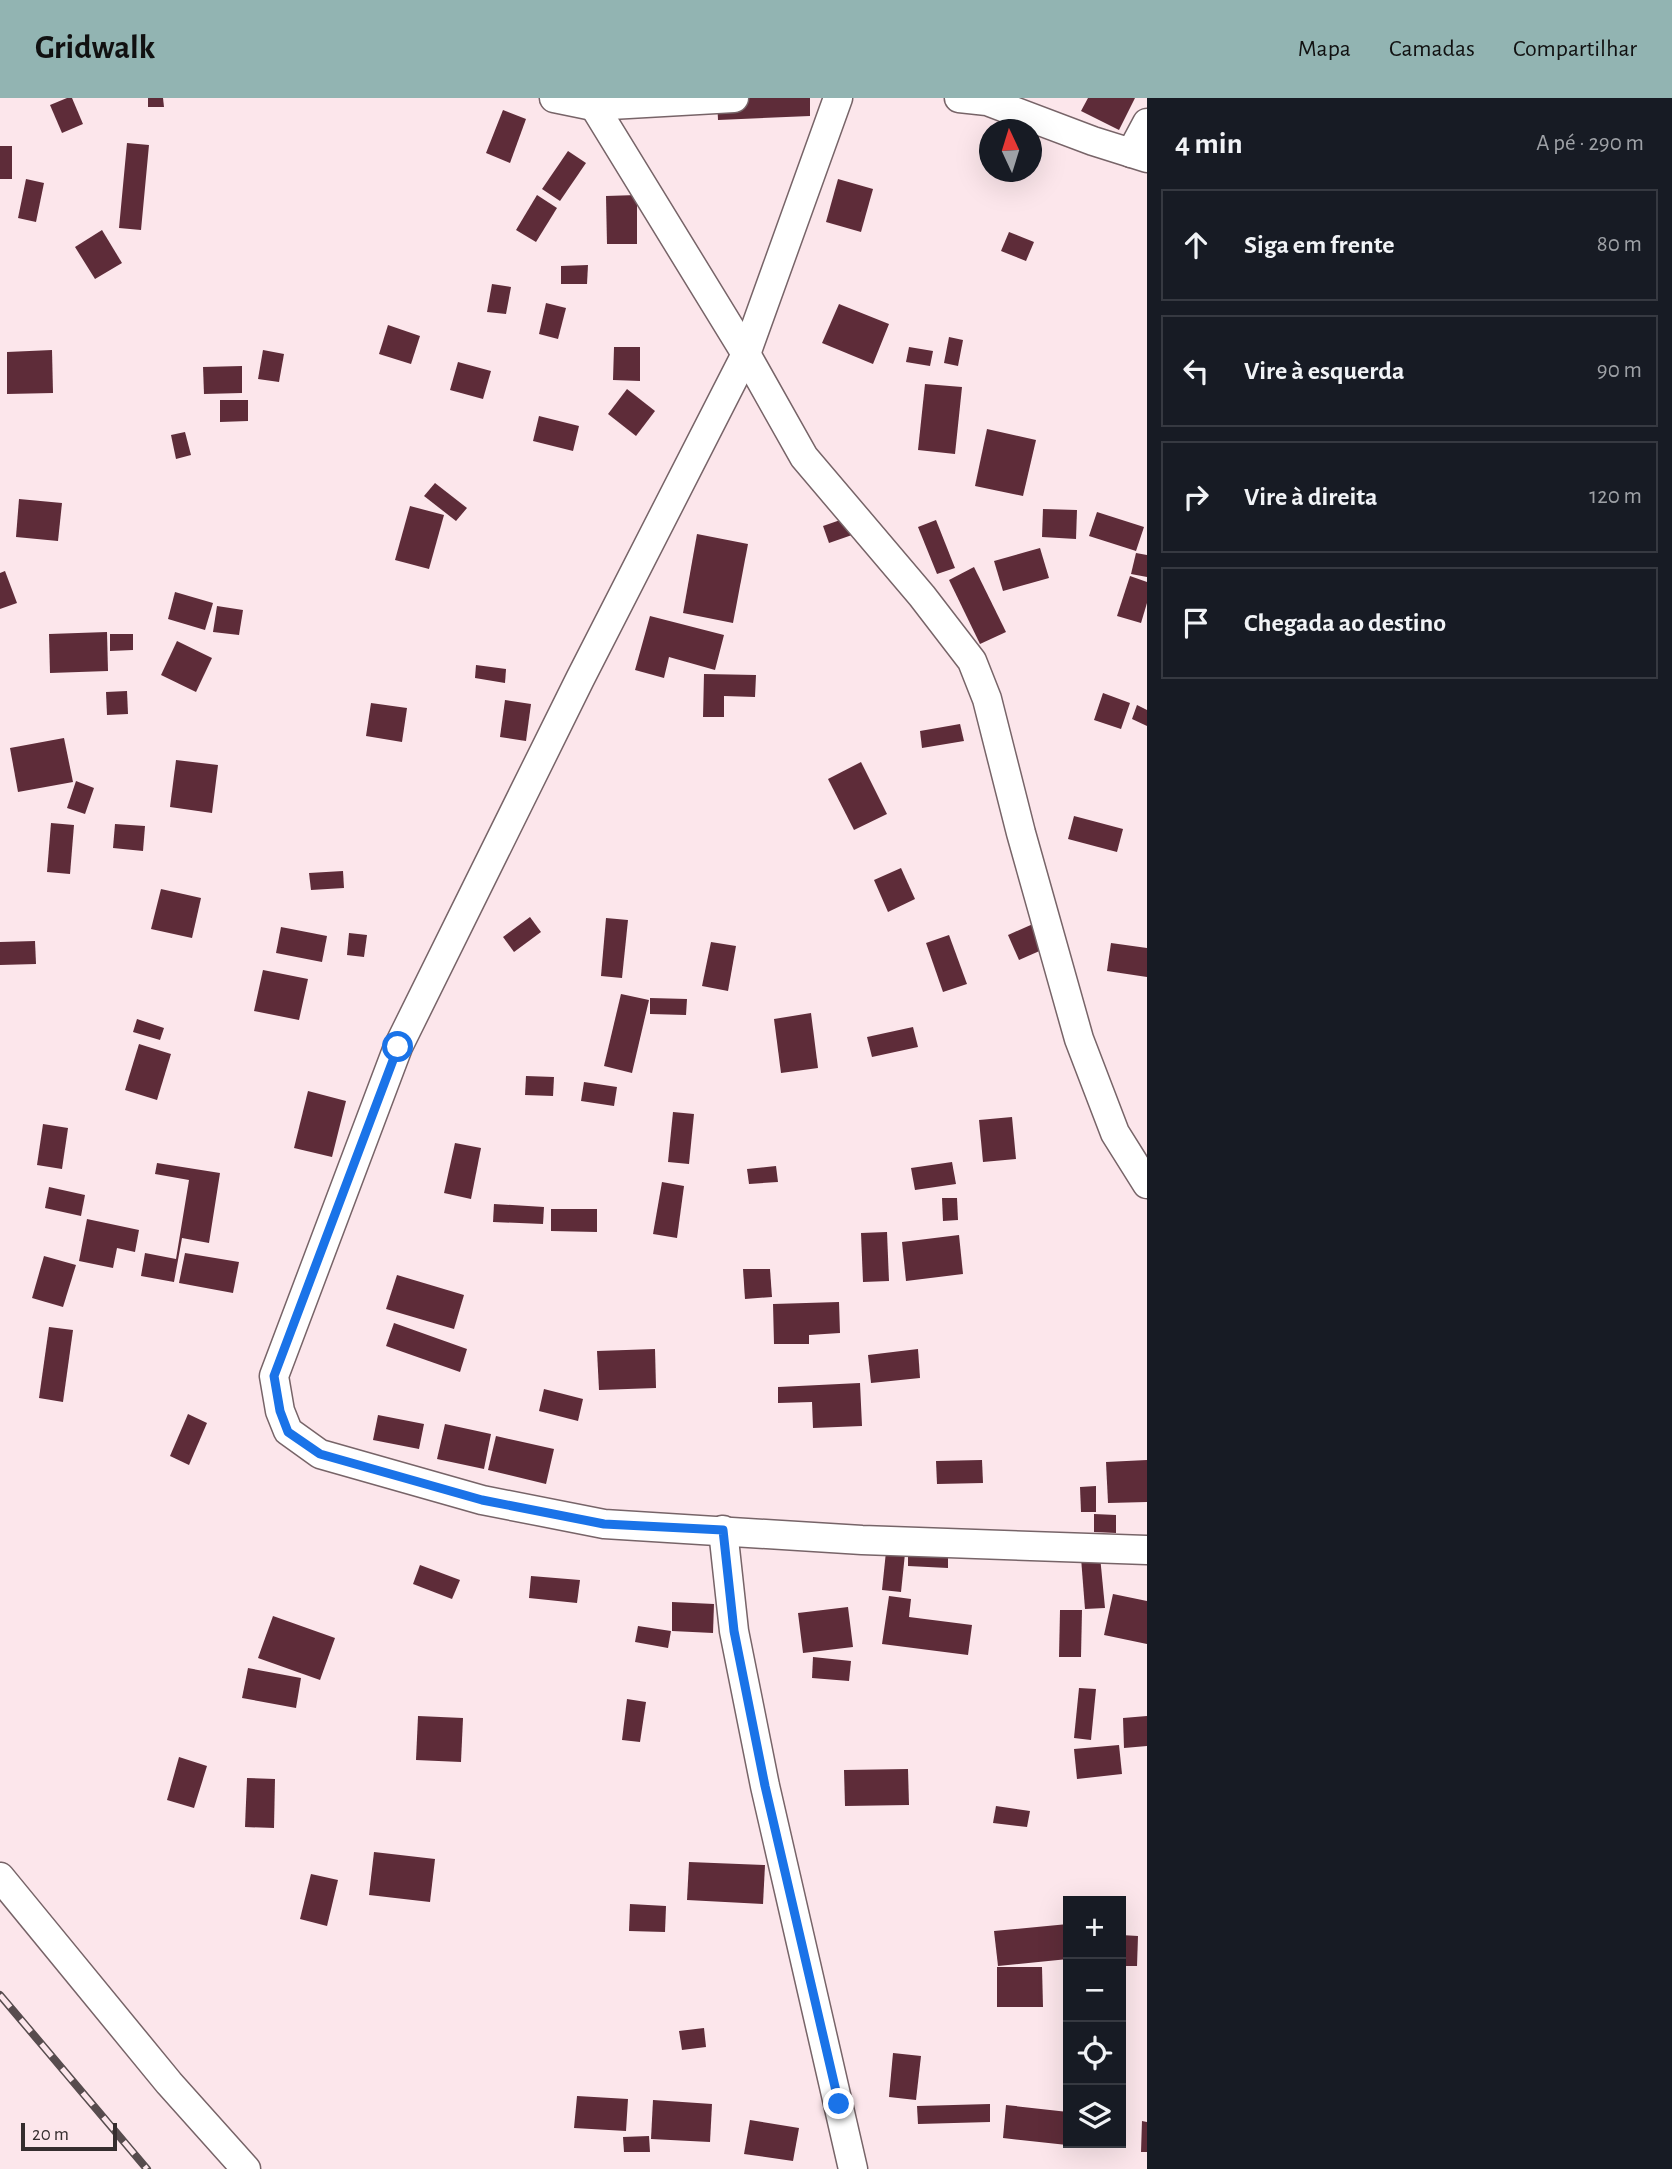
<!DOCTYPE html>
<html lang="pt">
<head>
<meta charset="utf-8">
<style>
	body { margin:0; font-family:"Alegreya Sans",sans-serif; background:#242831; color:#f1f3f6 }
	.controls { position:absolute; right:21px; bottom:21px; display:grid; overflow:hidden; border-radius:0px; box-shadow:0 7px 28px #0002 }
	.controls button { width:63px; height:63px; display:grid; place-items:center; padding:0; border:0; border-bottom:2px solid #363941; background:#171b24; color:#f1f3f6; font:35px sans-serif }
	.compass { position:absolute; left:979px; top:21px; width:63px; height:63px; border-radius:50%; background:#171b24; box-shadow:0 7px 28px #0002; rotate:356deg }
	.scale { position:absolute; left:21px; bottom:18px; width:96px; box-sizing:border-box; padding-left:7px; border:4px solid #352d2e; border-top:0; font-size:19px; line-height:24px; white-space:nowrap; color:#352d2e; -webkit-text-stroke:5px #fce6eb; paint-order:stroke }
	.stop { position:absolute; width:21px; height:21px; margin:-16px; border:5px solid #1a73e8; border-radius:50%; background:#fff }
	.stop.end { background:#1a73e8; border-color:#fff; box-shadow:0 2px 7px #0008 }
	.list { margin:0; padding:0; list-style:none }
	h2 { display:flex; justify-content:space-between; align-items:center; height:91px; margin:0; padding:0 28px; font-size:30px }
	h2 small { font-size:23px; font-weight:400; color:#9ea1a6 }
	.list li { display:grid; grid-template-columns:46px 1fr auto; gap:21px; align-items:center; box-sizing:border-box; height:112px; margin:0 14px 14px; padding:0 14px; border:2px solid #363941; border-radius:0px }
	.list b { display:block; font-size:26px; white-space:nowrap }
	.list em { font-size:23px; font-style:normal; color:#9ea1a6 }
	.icon { flex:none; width:38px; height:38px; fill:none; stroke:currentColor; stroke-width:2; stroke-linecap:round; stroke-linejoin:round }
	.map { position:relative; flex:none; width:1147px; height:2071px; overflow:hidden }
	header { display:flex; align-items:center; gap:42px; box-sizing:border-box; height:98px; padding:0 35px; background:#92b4b2; color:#111 }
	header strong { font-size:33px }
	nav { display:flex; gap:38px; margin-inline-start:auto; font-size:24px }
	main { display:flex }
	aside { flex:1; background:#171b24 }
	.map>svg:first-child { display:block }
	.building { fill:#5e2c39 }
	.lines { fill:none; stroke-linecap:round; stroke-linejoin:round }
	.street-casing { stroke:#776468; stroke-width:31 }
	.street { stroke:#fff; stroke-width:28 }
	.rail-casing { stroke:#574c4e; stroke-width:8 }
	.rail { stroke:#fce6eb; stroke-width:5; stroke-dasharray:16; stroke-linecap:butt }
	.route { stroke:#1a73e8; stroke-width:9 }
</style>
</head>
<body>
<header>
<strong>Gridwalk</strong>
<nav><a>Mapa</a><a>Camadas</a><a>Compartilhar</a></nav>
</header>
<main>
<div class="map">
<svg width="1147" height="2071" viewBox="0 0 1147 2071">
	<rect width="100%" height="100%" fill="#fce6eb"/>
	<g class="building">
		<path d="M67,0h5l11,26 -21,9 -12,-28z"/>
		<path d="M148,0h15l1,9h-16z"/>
		<path d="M717,0h93v18l-92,4z"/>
		<path d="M1088,0h47l-16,32 -38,-19z"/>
		<path d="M503,12l23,9 -16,44 -24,-10z"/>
		<path d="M127,45l22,2 -8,85 -22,-2z"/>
		<rect x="0" y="48" width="12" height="33"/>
		<path d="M568,53l18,12 -26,38 -18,-12z"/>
		<path d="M26,81l18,4 -8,39 -18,-4z"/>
		<path d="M838,81l35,10 -12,43 -35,-10z"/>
		<path d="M537,97l20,13 -21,34 -20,-12z"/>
		<path d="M637,97v49h-30l-1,-48z"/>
		<path d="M102,132l20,33 -27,16 -20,-32z"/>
		<path d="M1009,134l25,10 -8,19 -25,-10z"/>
		<path d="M588,167l-1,19h-26v-18z"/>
		<path d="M492,186l19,3 -5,27 -19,-2z"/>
		<path d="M546,205l20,5 -8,31 -19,-5z"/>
		<path d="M839,206l50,20 -16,40 -51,-21z"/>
		<path d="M388,227l32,11 -9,28 -32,-10z"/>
		<path d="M949,239l14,3 -5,26 -14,-3z"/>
		<path d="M614,249h26v34l-27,-1z"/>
		<path d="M909,249l24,4 -3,15 -24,-4z"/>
		<path d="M52,252l1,43 -46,1v-42z"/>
		<path d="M263,252l21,4 -5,28 -21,-3z"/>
		<path d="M458,264l33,9 -8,28 -33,-9z"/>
		<path d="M242,268v27l-38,1 -1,-27z"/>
		<path d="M925,286l37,3 -7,67 -37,-4z"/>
		<path d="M627,291l28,22 -19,25 -28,-22z"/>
		<path d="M220,302h28v21l-28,1z"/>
		<path d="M539,318l40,10 -6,25 -40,-10z"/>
		<path d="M987,331l49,11 -13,56 -48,-10z"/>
		<path d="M185,334l6,23 -15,4 -5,-24z"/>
		<path d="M435,385l32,25 -11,13 -32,-25z"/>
		<path d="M19,401l43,4 -4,38 -42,-4z"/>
		<path d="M410,408l34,9 -15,54 -34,-9z"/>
		<path d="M1043,411l34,1 -1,29 -34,-2z"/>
		<path d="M1097,414l47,15 -8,24 -47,-15z"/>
		<path d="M846,420l6,17 -23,8 -6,-17z"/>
		<path d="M936,422l19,48 -18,6 -19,-47z"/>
		<path d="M697,436l51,10 -15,79 -50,-10z"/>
		<path d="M1040,450l9,30 -46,13 -9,-30z"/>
		<path d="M1136,455l11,2v22l-16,-3z"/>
		<path d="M974,469l32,65 -26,12 -31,-64z"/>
		<path d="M5,473l12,32 -17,6v-36z"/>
		<path d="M1130,478l17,6v21l-6,20 -24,-7z"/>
		<path d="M175,494l38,11 -8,27 -37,-11z"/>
		<path d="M217,508l26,4 -4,25 -26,-3z"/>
		<path d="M650,518l74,19 -9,35 -46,-13 -5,21 -29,-8z"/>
		<path d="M107,534l1,39 -58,2 -1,-39z"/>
		<path d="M110,536h23v16l-23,1z"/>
		<path d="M177,543l35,17 -16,34 -35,-17z"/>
		<path d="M476,567l30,4 -1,14 -30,-5z"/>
		<path d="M704,576l52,1 -1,22 -31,-1v21h-21z"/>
		<path d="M127,593l1,23 -21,1 -1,-23z"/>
		<path d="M1103,595l27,10 -9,26 -27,-9z"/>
		<path d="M505,602l26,4 -5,37 -26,-4z"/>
		<path d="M371,605l36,5 -5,34 -36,-6z"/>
		<path d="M1137,607l10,5v16l-15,-7z"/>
		<path d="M960,626l4,17 -42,7 -2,-17z"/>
		<path d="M64,640l9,44 -55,10 -8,-44z"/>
		<path d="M176,662l42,5 -6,48 -42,-6z"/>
		<path d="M861,664l26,52 -33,16 -26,-51z"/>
		<path d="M76,683l18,7 -9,26 -18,-6z"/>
		<path d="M1074,718l49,13 -6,23 -49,-13z"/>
		<path d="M51,725l23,2 -4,49 -23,-2z"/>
		<path d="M115,726l30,2 -2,25 -30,-3z"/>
		<path d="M901,770l14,31 -27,13 -14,-32z"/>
		<path d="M343,773l1,17 -33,2 -2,-17z"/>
		<path d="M161,791l40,9 -9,40 -41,-9z"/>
		<path d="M530,819l11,15 -27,20 -11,-15z"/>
		<path d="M606,820l22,2 -6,58 -21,-2z"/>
		<path d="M1033,826l11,25 -25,11 -11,-25z"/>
		<path d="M281,829l46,9 -5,26 -46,-9z"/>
		<path d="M349,835l18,2 -3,22 -17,-2z"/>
		<path d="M949,837l18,49 -24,8 -17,-49z"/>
		<path d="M35,843l1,23 -36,1v-23z"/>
		<path d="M711,844l25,4 -8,45 -26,-5z"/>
		<path d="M1111,845l36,5v29l-40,-6z"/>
		<path d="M263,872l45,9 -9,41 -45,-9z"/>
		<path d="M621,896l28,6 -17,73 -28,-7z"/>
		<path d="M650,900l37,1 -1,16 -36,-1z"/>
		<path d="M811,915l7,55 -37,5 -7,-54z"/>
		<path d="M137,921l27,9 -4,12 -27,-8z"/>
		<path d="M913,929l5,20 -46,10 -5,-20z"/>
		<path d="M139,946l32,10 -14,46 -32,-10z"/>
		<path d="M526,978l28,1 -1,19 -28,-1z"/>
		<path d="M584,984l33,5 -3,19 -33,-5z"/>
		<path d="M308,993l38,10 -14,56 -38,-9z"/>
		<path d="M673,1014l21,2 -5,50 -21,-2z"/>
		<path d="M1012,1019l4,42 -33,3 -4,-42z"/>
		<path d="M43,1026l25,4 -6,41 -25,-4z"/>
		<path d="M455,1045l26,5 -10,51 -27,-6z"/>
		<path d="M952,1064l4,22 -41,6 -4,-22z"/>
		<path d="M157,1065l63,10 -11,70 -27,-5 -8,44 -33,-6 4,-23 31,6 13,-79 -34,-6z"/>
		<path d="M776,1068l2,16 -29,2 -2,-15z"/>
		<path d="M662,1084l22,4 -7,52 -24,-4z"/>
		<path d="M49,1089l36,8 -4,21 -36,-8z"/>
		<path d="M942,1100h15l1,22 -15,1z"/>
		<path d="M494,1106l50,3 -1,17 -50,-2z"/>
		<path d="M551,1111h46v23l-46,-1z"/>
		<path d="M87,1121l52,11 -4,22 -18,-4 -4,20 -34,-7z"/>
		<path d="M887,1134l2,49 -26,1 -2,-49z"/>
		<path d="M959,1137l4,39 -57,7 -4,-39z"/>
		<path d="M185,1155l54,9 -6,31 -54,-10z"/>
		<path d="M44,1158l32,9 -13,42 -31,-9z"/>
		<path d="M743,1171h27l2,28 -27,2z"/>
		<path d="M397,1177l67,20 -10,34 -68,-20z"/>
		<path d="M839,1204l1,31 -31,2v9h-35l-1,-40z"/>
		<path d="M394,1225l73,26 -7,23 -74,-26z"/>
		<path d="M49,1229l24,3 -10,72 -24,-4z"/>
		<path d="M655,1251l1,39 -57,2 -2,-39z"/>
		<path d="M918,1251l2,29 -49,5 -3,-28z"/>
		<path d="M860,1285l2,43 -49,2 -1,-26 -34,1v-16z"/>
		<path d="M544,1291l39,10 -5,22 -39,-10z"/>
		<path d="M188,1316l19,9 -18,42 -19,-9z"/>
		<path d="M378,1317l46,9 -5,25 -46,-9z"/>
		<path d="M445,1326l46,10 -7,35 -47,-10z"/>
		<path d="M496,1338l58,13 -8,35 -58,-14z"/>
		<path d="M982,1362l1,23 -46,1 -1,-23z"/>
		<path d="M1147,1362v42l-39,1 -2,-41z"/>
		<path d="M1096,1388v26h-15l-1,-25z"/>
		<path d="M1094,1416l22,1v18l-22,-1z"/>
		<path d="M887,1444l19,2 -5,48 -19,-2z"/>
		<path d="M908,1446l40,2v22l-40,-2z"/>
		<path d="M1100,1458l5,52 -20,1 -4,-51z"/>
		<path d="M420,1467l40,15 -8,19 -39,-15z"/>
		<path d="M531,1478l49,4 -3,23 -48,-5z"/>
		<path d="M1113,1496l34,7v43l-43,-9z"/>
		<path d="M889,1498l22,3 -2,18 63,8 -4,30 -86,-11z"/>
		<path d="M672,1504l42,2 -1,29 -41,-2z"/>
		<path d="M848,1509l5,40 -50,6 -5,-40z"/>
		<path d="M1060,1512h22l-1,47h-22z"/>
		<path d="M273,1518l62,22 -15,42 -62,-22z"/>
		<path d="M638,1528l33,5 -3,17 -33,-6z"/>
		<path d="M813,1559l38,4 -2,20 -37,-3z"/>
		<path d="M248,1570l53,10 -5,30 -54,-10z"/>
		<path d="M1079,1590l17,1 -5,51 -17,-2z"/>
		<path d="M627,1601l19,3 -6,40 -18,-2z"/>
		<path d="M418,1618l45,2 -2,44 -45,-2z"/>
		<path d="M1147,1618v30l-23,2 -1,-30z"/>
		<path d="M1119,1647l3,29 -45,5 -3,-30z"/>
		<path d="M179,1659l28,9 -13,42 -27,-8z"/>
		<path d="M908,1671l1,36 -64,1 -1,-36z"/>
		<path d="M247,1680l28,1 -1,49 -29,-1z"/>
		<path d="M996,1708l34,5 -3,16 -34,-4z"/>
		<path d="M374,1754l61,7 -5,43 -61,-7z"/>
		<path d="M689,1764l76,3 -2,39 -76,-4z"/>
		<path d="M311,1776l27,6 -11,46 -27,-7z"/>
		<path d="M630,1806l36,2 -1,26 -36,-1z"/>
		<path d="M1068,1826v35l-70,7 -4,-35z"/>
		<path d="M1121,1837l17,1 -1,30h-16z"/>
		<path d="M997,1869h45l1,40h-46z"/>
		<path d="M704,1930l2,19 -24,3 -3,-19z"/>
		<path d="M893,1955l28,3 -5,44 -27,-3z"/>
		<path d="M577,1998l51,3 -2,32 -52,-3z"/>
		<path d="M653,2002l59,4 -2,38 -59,-3z"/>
		<path d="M990,2006v18l-72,2 -1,-18z"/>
		<path d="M1006,2007l62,7 -1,33 -64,-7z"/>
		<path d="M750,2022l49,8 -6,33 -49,-7z"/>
		<path d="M1142,2023l5,1v30h-6z"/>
		<path d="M649,2038l1,16h-26l-1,-15z"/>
	</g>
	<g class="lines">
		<g class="street-casing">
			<g id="street">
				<path d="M554,0l39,8 141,-8"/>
				<path d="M589,0l157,256 58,103 118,139 50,65 15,38 34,134 58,206 36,94 32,51"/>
				<path d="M838,0l-92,256 -166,325 -182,368 -124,329 6,35 8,20 32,23 162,46 122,24 258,16 285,10"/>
				<path d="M959,0l28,3 106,40 54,17"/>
				<path d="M1131,55l16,-30"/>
				<path d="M723,1432l11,101 31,155 88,383"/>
				<path d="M0,1779l169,206 77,86"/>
			</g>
		</g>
		<use href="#street" class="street"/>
		<g class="rail-casing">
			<path id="rail" d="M0,1897l147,174"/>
		</g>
		<use href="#rail" class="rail"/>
	</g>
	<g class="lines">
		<path class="route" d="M398,949l-124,329 6,35 8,21 32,22 162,46 122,24 119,6 11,101 31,155 74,318"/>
	</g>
</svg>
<div class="controls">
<button>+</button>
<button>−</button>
<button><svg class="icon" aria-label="locate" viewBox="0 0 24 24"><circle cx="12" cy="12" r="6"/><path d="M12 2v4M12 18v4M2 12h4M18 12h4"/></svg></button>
<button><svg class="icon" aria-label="layers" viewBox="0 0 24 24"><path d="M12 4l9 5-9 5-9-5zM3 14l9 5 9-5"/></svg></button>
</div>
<svg class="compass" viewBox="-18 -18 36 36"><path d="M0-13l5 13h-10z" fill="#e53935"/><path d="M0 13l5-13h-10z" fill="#9ea1a6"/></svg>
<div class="scale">20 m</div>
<div class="stop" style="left:398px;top:949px"></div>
<div class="stop end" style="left:839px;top:2006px"></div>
</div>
<aside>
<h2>4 min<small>A pé · 290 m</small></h2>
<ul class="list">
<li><svg class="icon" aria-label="ahead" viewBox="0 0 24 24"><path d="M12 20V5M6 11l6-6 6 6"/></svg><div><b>Siga em frente</b></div><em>80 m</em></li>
<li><svg class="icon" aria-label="left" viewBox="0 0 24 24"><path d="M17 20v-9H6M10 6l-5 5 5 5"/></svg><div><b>Vire à esquerda</b></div><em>90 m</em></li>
<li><svg class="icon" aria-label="right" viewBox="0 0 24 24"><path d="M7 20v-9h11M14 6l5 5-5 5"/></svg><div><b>Vire à direita</b></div><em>120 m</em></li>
<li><svg class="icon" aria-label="arrive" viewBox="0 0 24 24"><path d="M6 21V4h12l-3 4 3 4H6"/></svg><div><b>Chegada ao destino</b></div></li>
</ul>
</aside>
</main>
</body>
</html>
